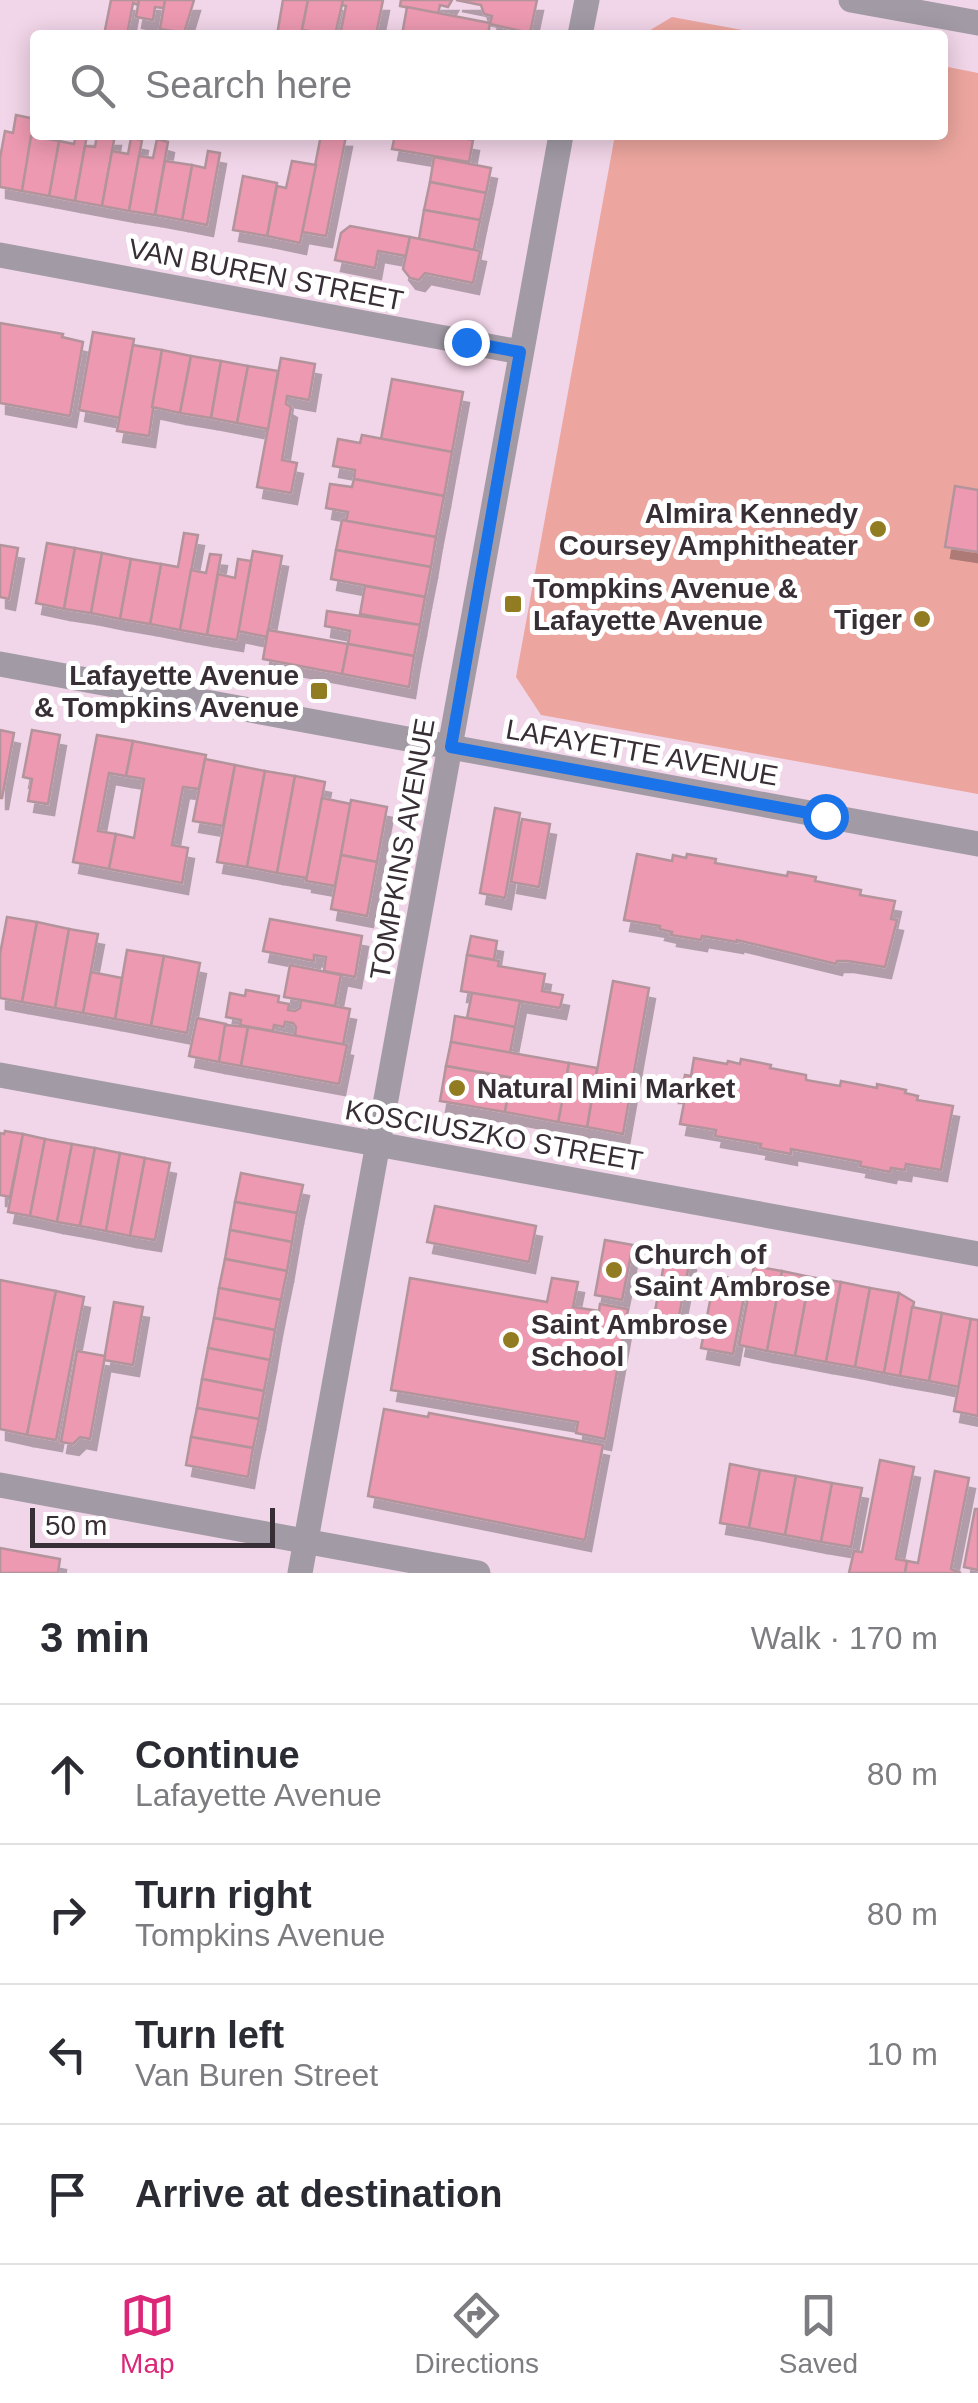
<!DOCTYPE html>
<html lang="en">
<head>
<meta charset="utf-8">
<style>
	body { margin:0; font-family:Arial,sans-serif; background:#f7f7f7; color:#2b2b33 }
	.scale { position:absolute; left:30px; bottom:25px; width:245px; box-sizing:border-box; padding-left:10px; border:5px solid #382e35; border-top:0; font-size:28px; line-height:35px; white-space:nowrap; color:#382e35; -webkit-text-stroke:8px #fff; paint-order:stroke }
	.stop { position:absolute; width:30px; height:30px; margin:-22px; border:8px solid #1a73e8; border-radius:50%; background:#fff }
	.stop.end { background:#1a73e8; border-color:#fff; box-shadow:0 2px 10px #0008 }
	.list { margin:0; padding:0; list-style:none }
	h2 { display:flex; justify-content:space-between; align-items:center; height:130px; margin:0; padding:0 40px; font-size:42px }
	h2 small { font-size:32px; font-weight:400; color:#7c7c81 }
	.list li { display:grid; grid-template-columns:65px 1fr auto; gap:30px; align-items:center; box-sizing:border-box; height:140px; padding:0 40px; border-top:2px solid #e1e1e2 }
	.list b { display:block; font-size:38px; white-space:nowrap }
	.list p { margin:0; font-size:32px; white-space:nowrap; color:#7c7c81 }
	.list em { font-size:32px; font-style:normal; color:#7c7c81 }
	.icon { flex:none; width:55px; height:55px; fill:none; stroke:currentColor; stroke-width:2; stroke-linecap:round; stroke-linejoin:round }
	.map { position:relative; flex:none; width:978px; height:1573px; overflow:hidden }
	.search { position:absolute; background:#fff; box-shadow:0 5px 25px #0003; left:30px; right:30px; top:30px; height:110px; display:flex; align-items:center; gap:25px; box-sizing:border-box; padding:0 35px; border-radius:10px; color:#7c7c81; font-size:38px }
	.sheet { height:690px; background:#fff }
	nav { display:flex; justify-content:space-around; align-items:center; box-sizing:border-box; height:140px; border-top:2px solid #e1e1e2; background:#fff; font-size:28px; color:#7c7c81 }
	nav a { display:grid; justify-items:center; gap:5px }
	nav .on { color:#db2777 }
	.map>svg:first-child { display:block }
	.green { fill:#eca69f }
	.building { fill:#ec99b1; stroke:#b4949c; stroke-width:2.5; filter:url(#shadow) }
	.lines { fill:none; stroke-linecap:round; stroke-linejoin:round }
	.minor { stroke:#a29ba6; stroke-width:25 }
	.route { stroke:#1a73e8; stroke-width:12 }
	.poi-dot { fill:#917c22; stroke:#fff; stroke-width:4 }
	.labels { text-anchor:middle; stroke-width:10; stroke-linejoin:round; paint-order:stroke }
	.street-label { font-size:28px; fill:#382e35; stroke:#fff }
	.poi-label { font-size:28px; font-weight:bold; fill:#382e35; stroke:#fff; text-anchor:start }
</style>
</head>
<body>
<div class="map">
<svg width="978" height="1573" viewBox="0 0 978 1573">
	<defs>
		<filter id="shadow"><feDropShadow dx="6" dy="11" stdDeviation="0" flood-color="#0004"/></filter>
	</defs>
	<rect width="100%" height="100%" fill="#f1d5e8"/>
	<g class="green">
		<path d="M672,17l98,18h-128z"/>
		<path d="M943,66l35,7v721l-437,-79 -25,-38 99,-542h328z"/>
	</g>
	<g class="building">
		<path d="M111,0h28l-1,5 -5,-2 -6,32h-23z"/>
		<path d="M139,0h26l-1,8 -9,-1 -2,13 -17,-3z"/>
		<path d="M165,0h29l-10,33 -24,-4z"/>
		<path d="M283,0h25l-7,35h-24z"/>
		<path d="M308,0h35l-8,35 -33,-5z"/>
		<path d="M343,0h40l-7,35h-36l6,-29 -4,-1z"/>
		<path d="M401,0h51l-4,7 -8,-2 -2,9 -38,-8z"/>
		<path d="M456,0h81l-7,33 -40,-9 2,-8 -8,-2 -3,-9z"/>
		<path d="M407,7l83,16 -2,12h-86z"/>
		<path d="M16,115l19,4 -13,72 -22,-4v-29l5,-27 8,2z"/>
		<path d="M76,135h11l-12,66 -26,-5 10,-55 15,3z"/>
		<path d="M97,135h18l-13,71 -27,-5 10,-55 10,1z"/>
		<path d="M321,135l25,1 -20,100 -24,-4z"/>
		<path d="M395,135h48l30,5 -4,22 -77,-13z"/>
		<path d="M31,136l28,5 -10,55 -27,-5z"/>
		<path d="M131,138l11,2 -13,71 -27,-5 10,-55 16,3z"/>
		<path d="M157,139l11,3 -13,73 -26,-4 10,-55 14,2z"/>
		<path d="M208,151l12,2 -13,72 -25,-5 10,-55 13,3z"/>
		<path d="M434,157l57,11 -5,25 -56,-11z"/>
		<path d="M165,161l27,4 -10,55 -27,-5z"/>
		<path d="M292,161l24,4 -16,78 -33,-7 10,-50 9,2z"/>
		<path d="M243,176l34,7 -10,53 -34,-6z"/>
		<path d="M430,182l56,11 -6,27 -56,-10z"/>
		<path d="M424,210l56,10 -6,30 -55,-11z"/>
		<path d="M350,226l60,11 -4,19 -28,-5 -3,17 -40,-8 6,-27z"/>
		<path d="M410,237l70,14 -7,32 -48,-10 -6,7 -9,-2 -7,-9z"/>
		<path d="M0,323l63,11 -1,3 21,5 -13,74 -70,-13z"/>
		<path d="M93,332l41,7 -14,79 -41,-8z"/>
		<path d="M133,345l29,5 -13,86 -32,-5z"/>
		<path d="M162,350l29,6 -11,57 -28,-6z"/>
		<path d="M191,356l30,5 -10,57 -31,-5z"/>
		<path d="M281,358l34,6 -6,36 -22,-4 -1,8 5,3 -9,53 15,3 -6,30 -34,-6z"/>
		<path d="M221,361l27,5 -11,57 -26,-5z"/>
		<path d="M248,366l30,5 -10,58 -31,-6z"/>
		<path d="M392,379l71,13 -11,60 -71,-13z"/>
		<path d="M362,435l90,17 -8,44 -90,-17 1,-9 -22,-4 5,-27 22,4z"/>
		<path d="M354,479l90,17 -8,41 -90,-16 2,-9 -22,-4 4,-24 22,3z"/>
		<path d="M955,486l23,4v62l-33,-5z"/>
		<path d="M342,520l94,17 -5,30 -95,-17z"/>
		<path d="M184,533l14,2 -18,95 -30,-6 11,-60 17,3z"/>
		<path d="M47,543l28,5 -11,61 -28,-6z"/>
		<path d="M0,545l18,3 -9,51 -9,-2z"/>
		<path d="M75,548l27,5 -11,60 -27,-4z"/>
		<path d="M336,550l95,17 -6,30 -94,-18z"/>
		<path d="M253,551l29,5 -15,81 -29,-6z"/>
		<path d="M102,553l29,6 -11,60 -29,-6z"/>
		<path d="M210,554l11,1 -14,80 -27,-5 11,-60 15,3z"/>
		<path d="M131,559l30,5 -11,60 -30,-5z"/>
		<path d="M238,559l13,2 -14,79 -30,-5 11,-61 17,4z"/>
		<path d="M365,586l60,11 -5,28 -60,-11z"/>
		<path d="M327,611l93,14 -6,31 -66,-12 2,-13 -25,-5z"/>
		<path d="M268,630l80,14 -6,30 -79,-15z"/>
		<path d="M348,644l66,12 -5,31 -67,-13z"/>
		<path d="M0,730l14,3 -12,65h-2z"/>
		<path d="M32,730l28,5 -12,69 -20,-3 4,-22 -9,-2z"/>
		<path d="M97,735l36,6 -7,35 -17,-3 -11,58 18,3 -7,35 -36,-7z"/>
		<path d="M133,741l73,14 -7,34 -16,-2 -11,58 16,3 -6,35 -73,-14 7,-35 18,4 10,-59 -18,-3z"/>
		<path d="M205,759l30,6 -12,61 -30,-5z"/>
		<path d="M235,765l30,6 -18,96 -30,-5z"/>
		<path d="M265,771l30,5 -18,97 -30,-6z"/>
		<path d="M295,776l30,6 -18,96 -30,-5z"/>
		<path d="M322,798l29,6 -16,82 -29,-5z"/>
		<path d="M351,800l36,7 -10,55 -36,-7z"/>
		<path d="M495,808l25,5 -15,85 -25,-5z"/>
		<path d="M522,819l28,5 -11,63 -28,-5z"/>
		<path d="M637,854l35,7 1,-6 13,3 1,-4 29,5 -1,4 72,13 1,-4 28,5 -1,4 46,9 -1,5 35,6 -4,18 6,1 -12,47 -37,-6h-11l-1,3 -99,-24v2l-35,-6 -1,4 -30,-5 1,-3 -13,-3 1,-3 -36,-6z"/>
		<path d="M341,855l36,7 -10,54 -36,-7z"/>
		<path d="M7,917l30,5 -15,80 -22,-4v-44z"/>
		<path d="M270,919l92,17 -7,41 -31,-6 2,-14 -12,-2v6l-51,-10z"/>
		<path d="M37,922l32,7 -14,79 -33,-6z"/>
		<path d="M69,929l29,5 -15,79 -28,-5z"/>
		<path d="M471,936l26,5 -3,19 -27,-5z"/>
		<path d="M127,950l37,6 -13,70 -36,-7z"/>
		<path d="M467,955l32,6 -1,5 47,8 -3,17 21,4 -3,13 -99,-17z"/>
		<path d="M164,956l36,7 -13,70 -36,-7z"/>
		<path d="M290,965l51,10 -6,31 -51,-9z"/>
		<path d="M91,972l31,6 -7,41 -32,-6z"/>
		<path d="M613,981l36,7 -26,146 -36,-7z"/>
		<path d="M246,990l33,6 -1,6 11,2 -1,6 7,1 5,-3 1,-8 49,9 -7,36 -48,-9 1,-9 -3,-4 -8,-1 -1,5 -10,-2 -1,6 -33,-6 1,-5 -15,-3 4,-24 15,3z"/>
		<path d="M472,993l48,8 -5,26 -48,-9z"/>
		<path d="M455,1016l60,11 -5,26 -59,-11z"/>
		<path d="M197,1018l29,6 -7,38 -30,-6z"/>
		<path d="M225,1025l23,2 -7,39 -22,-4z"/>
		<path d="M248,1027l99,18 -8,39 -98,-18z"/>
		<path d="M451,1042l118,21 -4,24 -119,-21z"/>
		<path d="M694,1058l33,6 1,-3 12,3 1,-5 30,6 -1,3 36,7v5l34,6 1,-5 36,7v-4l29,6 -1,3 13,3 -1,4 36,6 -12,64 -35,-6 -1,6 -14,-2 -1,4 -30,-6 1,-4 -70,-13v5l-31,-6 1,-4 -46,-8 1,-6 -36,-6 4,-21h-5l6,-28 6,1z"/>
		<path d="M569,1063l28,5 -10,59 -29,-5z"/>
		<path d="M446,1066l65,12 -6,34 -65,-11z"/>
		<path d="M511,1078l54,9 -7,35 -53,-10z"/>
		<path d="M5,1131l18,3 -13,63 -10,-2v-62l4,1z"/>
		<path d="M23,1134l22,5 -15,77 -22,-4z"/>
		<path d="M45,1139l27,5 -15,78 -27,-6z"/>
		<path d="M72,1144l23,4 -15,78 -23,-4z"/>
		<path d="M95,1148l25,5 -14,78 -26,-5z"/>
		<path d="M120,1153l25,5 -15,78 -24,-5z"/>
		<path d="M145,1158l25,5 -15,77 -25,-4z"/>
		<path d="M241,1173l62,12 -6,28 -62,-11z"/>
		<path d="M235,1202l62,11 -5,29 -62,-12z"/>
		<path d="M435,1206l101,20 -7,36 -102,-20z"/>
		<path d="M230,1230l62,12 -5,29 -62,-12z"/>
		<path d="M605,1240l28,5 -11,55 -27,-5z"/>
		<path d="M666,1254l24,5 -12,62 -24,-5z"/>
		<path d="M225,1259l62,12 -6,29 -62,-12z"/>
		<path d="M754,1266l28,5 -15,80 -28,-6z"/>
		<path d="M782,1271l28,6 -15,79 -28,-5z"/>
		<path d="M715,1275l32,6 -14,73 -32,-6z"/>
		<path d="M810,1277l31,5 -15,80 -31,-6z"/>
		<path d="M410,1278l137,24 5,-24 26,4 -5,25 26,4 1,-7 28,5 -23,130 -29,-6 2,-11 -187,-32z"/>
		<path d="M0,1280l56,11 -29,144 -27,-6z"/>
		<path d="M841,1282l29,6 -15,79 -29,-5z"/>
		<path d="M219,1288l62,12 -6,30 -61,-12z"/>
		<path d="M870,1288l29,5 -15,80 -29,-6z"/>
		<path d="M56,1291l28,6 -28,143 -29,-5z"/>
		<path d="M899,1293l15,9 -14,74 -16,-3z"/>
		<path d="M114,1302l29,5 -10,58 -29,-5z"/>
		<path d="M912,1307l30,6 -13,68 -29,-5z"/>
		<path d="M942,1313l29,6 -12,68 -30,-6z"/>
		<path d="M214,1318l61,12 -5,30 -62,-12z"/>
		<path d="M971,1319l7,1v96l-24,-5z"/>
		<path d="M208,1348l62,12 -6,31 -62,-12z"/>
		<path d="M77,1351l28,5 -15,83 -10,-2 -7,7 -12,-2z"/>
		<path d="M202,1379l62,12 -5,28 -62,-11z"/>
		<path d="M197,1408l62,11 -6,29 -62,-11z"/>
		<path d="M384,1409l44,8 1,-4 174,32 -18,95 -217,-44z"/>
		<path d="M191,1437l62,11 -5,29 -62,-12z"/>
		<path d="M880,1460l34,7 -18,92 11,2 -2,12h-56l5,-22 8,1z"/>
		<path d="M730,1464l30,6 -11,58 -29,-5z"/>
		<path d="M760,1470l36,6 -11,59 -36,-7z"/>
		<path d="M935,1471l34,7 -18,91 10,4h-56l2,-12 11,2z"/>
		<path d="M796,1476l36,7 -11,59 -36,-7z"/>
		<path d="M832,1483l30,5 -11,59 -30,-5z"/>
		<path d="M975,1509h3v61l-14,-3z"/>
		<path d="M0,1548l60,11 -2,14h-58z"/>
	</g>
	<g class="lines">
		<g class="minor">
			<path d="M851,0l127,23"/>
			<path d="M580,35l7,-35"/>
			<path d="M0,255l520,97"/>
			<path d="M0,664l978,180"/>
			<path d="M0,1075l978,179"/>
			<path d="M0,1485l478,88"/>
			<path d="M300,1573l261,-1438"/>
		</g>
	</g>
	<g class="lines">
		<path class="route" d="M466,342l54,10 -69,395 374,69"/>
	</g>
	<g class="poi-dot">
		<circle cx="878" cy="529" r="10"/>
		<rect x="503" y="594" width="20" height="20" rx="5"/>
		<circle cx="922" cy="619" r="10"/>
		<rect x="309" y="681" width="20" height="20" rx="5"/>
		<circle cx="457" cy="1088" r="10"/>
		<circle cx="614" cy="1270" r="10"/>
		<circle cx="511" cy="1340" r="10"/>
	</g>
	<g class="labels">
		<g class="street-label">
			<text transform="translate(266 274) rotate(11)" y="10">VAN BUREN STREET</text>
			<text transform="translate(642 752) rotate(10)" y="10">LAFAYETTE AVENUE</text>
			<text transform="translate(402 849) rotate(-80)" y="10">TOMPKINS AVENUE</text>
			<text transform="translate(494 1135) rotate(10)" y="10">KOSCIUSZKO STREET</text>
		</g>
		<g class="poi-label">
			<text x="858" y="523" text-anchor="end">Almira Kennedy<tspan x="858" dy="32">Coursey Amphitheater</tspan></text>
			<text x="533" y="598">Tompkins Avenue &amp;<tspan x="533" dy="32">Lafayette Avenue</tspan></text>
			<text x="902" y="629" text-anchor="end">Tiger</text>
			<text x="299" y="685" text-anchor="end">Lafayette Avenue<tspan x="299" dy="32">&amp; Tompkins Avenue</tspan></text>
			<text x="477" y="1098">Natural Mini Market</text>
			<text x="634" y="1264">Church of<tspan x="634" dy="32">Saint Ambrose</tspan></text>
			<text x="531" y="1334">Saint Ambrose<tspan x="531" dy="32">School</tspan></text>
		</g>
	</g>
</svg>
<div class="scale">50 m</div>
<div class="stop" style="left:825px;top:816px"></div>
<div class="stop end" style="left:466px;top:342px"></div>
<div class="search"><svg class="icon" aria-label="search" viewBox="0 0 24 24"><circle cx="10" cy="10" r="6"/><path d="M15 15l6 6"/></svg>Search here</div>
</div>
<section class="sheet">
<h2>3 min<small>Walk · 170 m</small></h2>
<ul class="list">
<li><svg class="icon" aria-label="ahead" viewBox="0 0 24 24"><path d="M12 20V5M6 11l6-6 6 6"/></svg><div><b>Continue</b><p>Lafayette Avenue</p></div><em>80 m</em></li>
<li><svg class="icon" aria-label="right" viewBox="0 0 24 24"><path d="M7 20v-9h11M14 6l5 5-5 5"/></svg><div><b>Turn right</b><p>Tompkins Avenue</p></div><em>80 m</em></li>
<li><svg class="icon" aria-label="left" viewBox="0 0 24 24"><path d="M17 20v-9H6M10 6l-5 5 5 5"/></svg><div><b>Turn left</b><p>Van Buren Street</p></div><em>10 m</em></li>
<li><svg class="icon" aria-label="arrive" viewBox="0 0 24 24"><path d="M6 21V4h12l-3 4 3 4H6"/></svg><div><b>Arrive at destination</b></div></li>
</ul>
</section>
<nav>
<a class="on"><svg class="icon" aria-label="map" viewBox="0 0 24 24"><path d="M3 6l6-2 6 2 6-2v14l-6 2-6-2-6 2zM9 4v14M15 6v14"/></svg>Map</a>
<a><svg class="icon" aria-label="directions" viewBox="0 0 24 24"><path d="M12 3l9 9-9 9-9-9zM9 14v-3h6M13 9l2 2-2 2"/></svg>Directions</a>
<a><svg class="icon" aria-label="saved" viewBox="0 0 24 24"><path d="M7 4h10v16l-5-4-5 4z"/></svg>Saved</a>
</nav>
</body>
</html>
